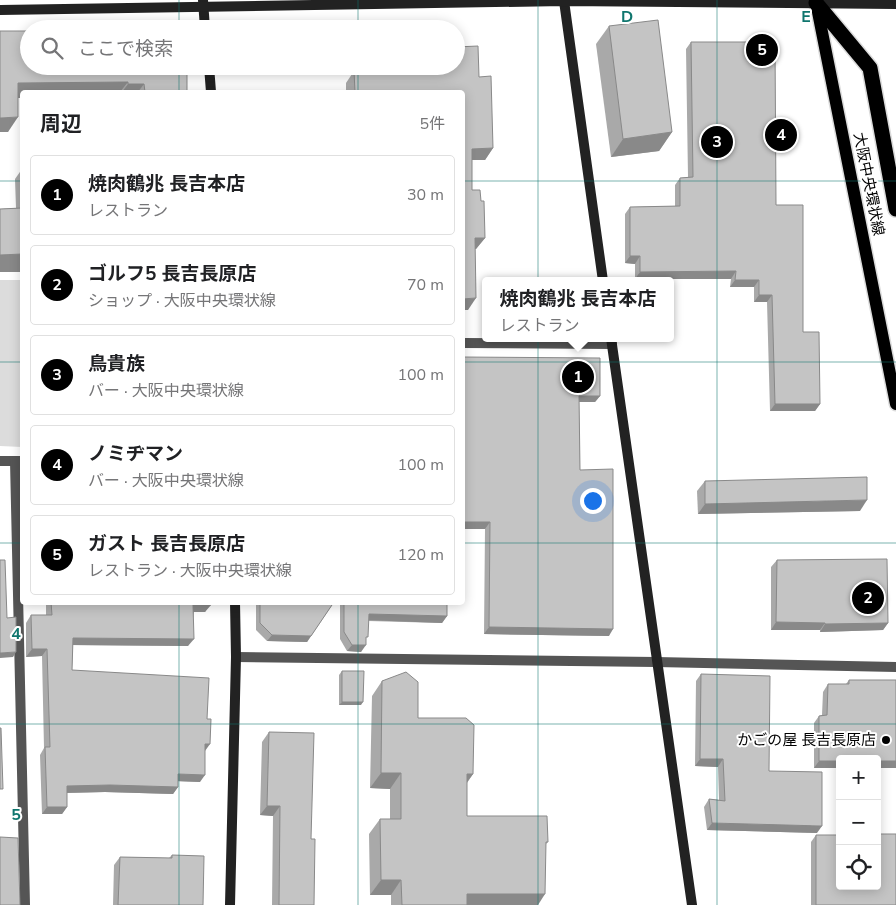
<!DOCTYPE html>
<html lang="ja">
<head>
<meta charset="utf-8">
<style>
	body { margin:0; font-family:"Nunito Sans","Noto Sans JP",sans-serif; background:#f6f6f6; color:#202124 }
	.controls { position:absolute; right:15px; bottom:15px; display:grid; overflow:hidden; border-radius:5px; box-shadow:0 2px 12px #0003 }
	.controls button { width:45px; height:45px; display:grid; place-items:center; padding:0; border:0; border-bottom:1px solid #e0e0e0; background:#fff; color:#202124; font:25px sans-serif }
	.you { position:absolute; left:592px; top:500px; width:18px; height:18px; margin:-12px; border:4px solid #fff; border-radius:50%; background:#1a73e8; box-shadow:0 0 0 8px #1a73e833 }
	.badge { display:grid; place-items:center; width:32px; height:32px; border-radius:50%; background:#000; color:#fff; font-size:16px; font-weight:700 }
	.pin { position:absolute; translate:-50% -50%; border:2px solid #fff; box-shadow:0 1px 5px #0006 }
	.popup { position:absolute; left:482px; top:277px; width:192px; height:65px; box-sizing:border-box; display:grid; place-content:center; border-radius:5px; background:#fff; filter:drop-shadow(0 1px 4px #0005); font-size:16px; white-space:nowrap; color:#757577 }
	.popup b { font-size:19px; color:#202124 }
	.popup::after { content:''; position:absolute; left:50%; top:100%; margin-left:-10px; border:10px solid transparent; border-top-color:#fff }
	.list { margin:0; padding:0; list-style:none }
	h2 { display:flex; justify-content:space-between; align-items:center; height:65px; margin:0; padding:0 20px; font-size:21px }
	h2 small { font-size:16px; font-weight:400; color:#757577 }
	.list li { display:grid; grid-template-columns:32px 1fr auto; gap:15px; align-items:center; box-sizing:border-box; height:80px; margin:0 10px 10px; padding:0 10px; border:1px solid #e0e0e0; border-radius:5px }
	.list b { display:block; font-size:19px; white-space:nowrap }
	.list p { margin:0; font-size:16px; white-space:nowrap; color:#757577 }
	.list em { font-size:16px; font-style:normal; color:#757577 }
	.icon { flex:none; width:28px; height:28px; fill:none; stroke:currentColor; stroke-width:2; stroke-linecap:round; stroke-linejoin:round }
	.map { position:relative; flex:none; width:896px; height:905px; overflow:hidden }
	.search { position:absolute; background:#fff; box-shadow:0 2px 12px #0003; left:20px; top:20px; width:445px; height:55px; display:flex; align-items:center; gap:12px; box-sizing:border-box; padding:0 18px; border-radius:28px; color:#757577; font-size:19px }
	.panel { position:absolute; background:#fff; box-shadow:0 2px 12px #0003; left:20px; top:90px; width:445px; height:515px; border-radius:5px }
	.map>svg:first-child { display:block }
	.green { fill:#dcdcdc }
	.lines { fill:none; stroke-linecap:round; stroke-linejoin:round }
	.primary-casing { stroke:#dbdbdb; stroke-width:15 }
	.highway-casing { stroke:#dbdbdb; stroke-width:18 }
	.street { stroke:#555; stroke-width:10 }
	.secondary { stroke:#222; stroke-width:10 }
	.primary { stroke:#000; stroke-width:12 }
	.highway { stroke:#000; stroke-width:15 }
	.wall { fill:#a9a9a9 }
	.shaded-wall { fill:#898989 }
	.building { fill:#c4c4c4; stroke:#898989 }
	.grid { fill:none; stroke:#0f766e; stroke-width:1; stroke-opacity:0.55 }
	.poi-dot { fill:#000; stroke:#fff; stroke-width:2 }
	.labels { text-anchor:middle; stroke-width:4; stroke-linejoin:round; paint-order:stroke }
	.street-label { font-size:15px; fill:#000; stroke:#fff }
	.poi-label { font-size:15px; fill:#000; stroke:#fff; text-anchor:end }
	.grid-label { font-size:16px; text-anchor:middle; font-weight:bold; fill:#0f766e; stroke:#fff; stroke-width:4; stroke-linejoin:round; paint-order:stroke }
</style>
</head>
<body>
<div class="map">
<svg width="896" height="905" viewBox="0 0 896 905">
	<rect width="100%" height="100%" fill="#fff"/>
	<path class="green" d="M0,280h22v167l-22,-1z"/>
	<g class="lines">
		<g class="primary-casing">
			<path id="primary" d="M816,2l80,402"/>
		</g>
		<g class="highway-casing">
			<path id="highway" d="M816,3l54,65 26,141"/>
		</g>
		<g class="street">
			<path d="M462,343l150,1"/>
			<path d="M0,461h22"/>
			<path d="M15,461l10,444"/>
			<path d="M236,657l420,5 240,5"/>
		</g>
		<g class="secondary">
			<path d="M203,0l2,29"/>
			<path d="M564,1l39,280"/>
			<path d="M0,10l564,-9 332,3"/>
			<path d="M209,66l2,26"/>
			<path d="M611,338l81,567"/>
			<path d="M230,905l6,-248 -1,-55"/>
		</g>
		<use href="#primary" class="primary"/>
		<use href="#highway" class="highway"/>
	</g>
	<g class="wall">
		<path d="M609,26l63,106 -13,19 -48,6 -15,-113z"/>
		<path d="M0,31l187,35v26h-165v6h-4l-10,34z"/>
		<path d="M691,42l85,163 27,127 17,72 -5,7h-45l-3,-109h-13v-15h-24l1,-8h-96v-15l-10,-1v-49l5,-7 45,-1v-21l5,-7 8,-1 -2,-128z"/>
		<path d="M426,66h30l23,11 14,71 -8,12h-13v30l9,11 4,37 -9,11h-1l-7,61 -6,-218h-116v-9l8,-12 72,-2z"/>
		<path d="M22,169v103h-22v-63l16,-1 -1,-29z"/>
		<path d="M462,357l138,39 -5,6h-16l1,68 29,166 -125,-2 1,-105h-23z"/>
		<path d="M705,481l155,30 -162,3 -1,-23z"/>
		<path d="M777,560l111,63 -5,7 -63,2v-2h-49v-63z"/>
		<path d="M46,602h165l-6,10h-11l-6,34 -115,-1 -1,25 133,81 -5,31 -22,-1v6l-5,7 -68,-2 -38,1v14l-5,7h-20l-2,-59 4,-7 -2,-92 -16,1v-34l5,-8h15z"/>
		<path d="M256,602h78l-27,40 -40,-1 -11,-11z"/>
		<path d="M340,602h107v14l-5,7 -74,-2 -2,19 -5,12 -14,-1 -7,-12z"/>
		<path d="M342,671l19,34h-22v-30z"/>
		<path d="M701,674l68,97 48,62 -110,-3 -3,-23 5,-8 10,1 -1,-33 -23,-1 1,-85z"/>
		<path d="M849,680h47l-56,79v9h-26v-45l5,-7 3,-1 1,-23 5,-8h18z"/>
		<path d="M382,681l36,37 55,56 -6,9v33l81,26 -2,2 -8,61h-147v-10h-21l-1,-61 11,-15h10v-30l-20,-1 2,-92z"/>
		<path d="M269,732l42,107 3,66h-42l1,-89 -13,-1 2,-73z"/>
		<path d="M816,835l80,70h-85v-63z"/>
		<path d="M172,855l31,50h-90l1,-40 6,-8 49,1z"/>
	</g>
	<g class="shaded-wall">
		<path d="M128,82l-8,10h-98v6h-15l11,-15z"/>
		<path d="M128,84h16l-6,8h-16z"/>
		<path d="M18,117l-10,15h-8v-14z"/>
		<path d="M672,132l-13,19 -48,6 12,-18z"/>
		<path d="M493,148l-8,12h-21l8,-11z"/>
		<path d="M475,238h10l-9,11h-9z"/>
		<path d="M22,254v18h-22v-17z"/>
		<path d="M630,256h10l-5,8 -10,-1z"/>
		<path d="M736,271l-5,8h-96l5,-7z"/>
		<path d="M735,280h24l-5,7h-24z"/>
		<path d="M759,295h13l-5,7h-13z"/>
		<path d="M476,298l-8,12h-6v-11z"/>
		<path d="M579,396h21l-5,6h-20z"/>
		<path d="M775,404h45l-5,7h-45z"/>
		<path d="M867,500l-7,11 -162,3 7,-10z"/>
		<path d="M462,522h28l-5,7h-23z"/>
		<path d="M193,605h18l-6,7h-17z"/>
		<path d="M369,614l78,2 -5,7 -78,-3z"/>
		<path d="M776,622l49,1 -5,7h-49z"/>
		<path d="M888,623l-5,7 -63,2 5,-8z"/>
		<path d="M489,627l124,2 -4,7 -125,-2z"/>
		<path d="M272,635l39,1 -4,6 -40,-1z"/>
		<path d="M73,638l121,1 -6,7 -120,-1z"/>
		<path d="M352,645h14l-5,7 -14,-1z"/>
		<path d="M32,649h15l-5,7 -16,1z"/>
		<path d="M16,652l-3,5 -13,1v-5z"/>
		<path d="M342,702h21l-2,3h-22z"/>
		<path d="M205,744h5l-5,7z"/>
		<path d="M700,759h23l-5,8 -23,-1z"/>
		<path d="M819,761h21v7h-26z"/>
		<rect x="877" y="761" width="19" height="7"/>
		<path d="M381,773h20l-11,16 -20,-1z"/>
		<path d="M178,774l27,1 -5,7 -27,-1z"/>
		<path d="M467,774h6l-11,15z"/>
		<path d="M110,785l68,2 -5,7 -68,-2 -43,1 5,-7z"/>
		<path d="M267,806h13l-7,10 -13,-1z"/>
		<path d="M47,807h20l-5,7h-20z"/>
		<path d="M712,823l110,3 -5,7 -110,-3z"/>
		<path d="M381,880h20l-10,15h-21z"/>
		<path d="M467,894h78l-7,11h-79z"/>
	</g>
	<g class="building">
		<path d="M658,20l14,112 -49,7 -14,-113z"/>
		<path d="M103,26l18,1 2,2h-20z"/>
		<path d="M0,31h29v35h158v26h-42l-1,-8h-16v-2l-110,1v34l-18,1z"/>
		<path d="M691,42h84l1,163h27v127h16l1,72h-45l-3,-109h-13v-15h-24l1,-9 -96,1v-16h-10v-49l50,-1v-28l13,-1z"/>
		<path d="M478,46l1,31 12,-1 2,72 -21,1v41h8l1,11h3l1,37h-10l1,60 -14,1v-207h-107l-1,-21 80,-2v-3h22v-19z"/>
		<path d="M22,208v46l-22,1v-46z"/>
		<path d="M462,357l138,1v38h-21l1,74 33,-1v160l-124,-2 1,-105h-28z"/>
		<path d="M867,477v23l-162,4v-23z"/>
		<path d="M887,559l1,64 -63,1v-1l-49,-1 1,-62z"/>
		<path d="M0,560h5l2,58 9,-1v35l-16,1z"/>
		<path d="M51,602h160v3h-18l1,34 -121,-1 -1,32 137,8 -2,41h4l-1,25h-5v31l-27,-1v13l-68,-2 -43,1v21h-20l-2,-60h5l-3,-98h-15l-1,-34h21z"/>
		<path d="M260,602h74l-23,34 -39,-1 -12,-12z"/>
		<path d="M344,602h103v14l-78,-2 -1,23h-2v8h-14l-8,-13z"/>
		<path d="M342,671h22l-1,31h-21z"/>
		<path d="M406,672l12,10v36h48l8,7 -1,49h-6v42h80l1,26h-2l-1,52h-78v11h-65l-1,-25h-20l-1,-61h21v-46h-20l1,-92z"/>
		<path d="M701,674l69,2 -1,95 53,1v54l-110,-3 -3,-24 16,2 -2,-42h-23z"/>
		<path d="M849,680h47v81h-19v-2h-37v2h-21v-45l8,-1 1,-31h21z"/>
		<path d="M0,728h1l2,61h-3z"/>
		<path d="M269,732l45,1 -3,106h4l-1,66h-35l1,-99h-13z"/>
		<path d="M877,834h19v71h-80v-70h24v51h37z"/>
		<path d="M0,837l18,1 2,67h-20z"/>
		<path d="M172,855l32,1 -1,49h-85l2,-48 52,1z"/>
	</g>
	<path class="grid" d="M179,0v29M358,0v29M538,0v905M717,0v905M179,66v26M358,66v26M0,181h22M462,181h434M0,362h22M462,362h434M0,543h22M462,543h434M179,602v303M358,602v303M0,724h896"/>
	<circle class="poi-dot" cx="886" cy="740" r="5"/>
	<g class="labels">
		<g class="street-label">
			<text transform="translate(869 184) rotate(79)" y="5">大阪中央環状線</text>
		</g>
		<g class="poi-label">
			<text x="876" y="745">かごの屋 長吉長原店</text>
		</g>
	</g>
	<g class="grid-label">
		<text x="627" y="22">D</text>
		<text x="806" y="22">E</text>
		<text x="16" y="639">4</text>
		<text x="16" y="820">5</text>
	</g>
</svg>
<div class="controls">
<button>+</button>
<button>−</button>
<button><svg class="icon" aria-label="locate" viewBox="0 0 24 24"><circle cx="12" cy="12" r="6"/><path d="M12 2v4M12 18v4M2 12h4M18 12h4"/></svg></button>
</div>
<div class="you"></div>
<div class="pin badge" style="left:578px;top:377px">1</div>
<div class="popup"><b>焼肉鶴兆 長吉本店</b>レストラン</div>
<div class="pin badge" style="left:868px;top:598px">2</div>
<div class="pin badge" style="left:717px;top:142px">3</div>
<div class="pin badge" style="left:781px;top:135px">4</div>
<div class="pin badge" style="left:762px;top:50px">5</div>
<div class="search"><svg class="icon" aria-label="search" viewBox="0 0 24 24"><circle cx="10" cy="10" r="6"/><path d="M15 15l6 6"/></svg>ここで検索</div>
<section class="panel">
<h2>周辺<small>5件</small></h2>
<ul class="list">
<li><span class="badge">1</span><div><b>焼肉鶴兆 長吉本店</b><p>レストラン</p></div><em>30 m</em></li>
<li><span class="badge">2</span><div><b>ゴルフ5 長吉長原店</b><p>ショップ · 大阪中央環状線</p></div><em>70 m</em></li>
<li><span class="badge">3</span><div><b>鳥貴族</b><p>バー · 大阪中央環状線</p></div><em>100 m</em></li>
<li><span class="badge">4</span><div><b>ノミヂマン</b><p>バー · 大阪中央環状線</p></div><em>100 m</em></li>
<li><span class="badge">5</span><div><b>ガスト 長吉長原店</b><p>レストラン · 大阪中央環状線</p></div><em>120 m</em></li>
</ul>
</section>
</div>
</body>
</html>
